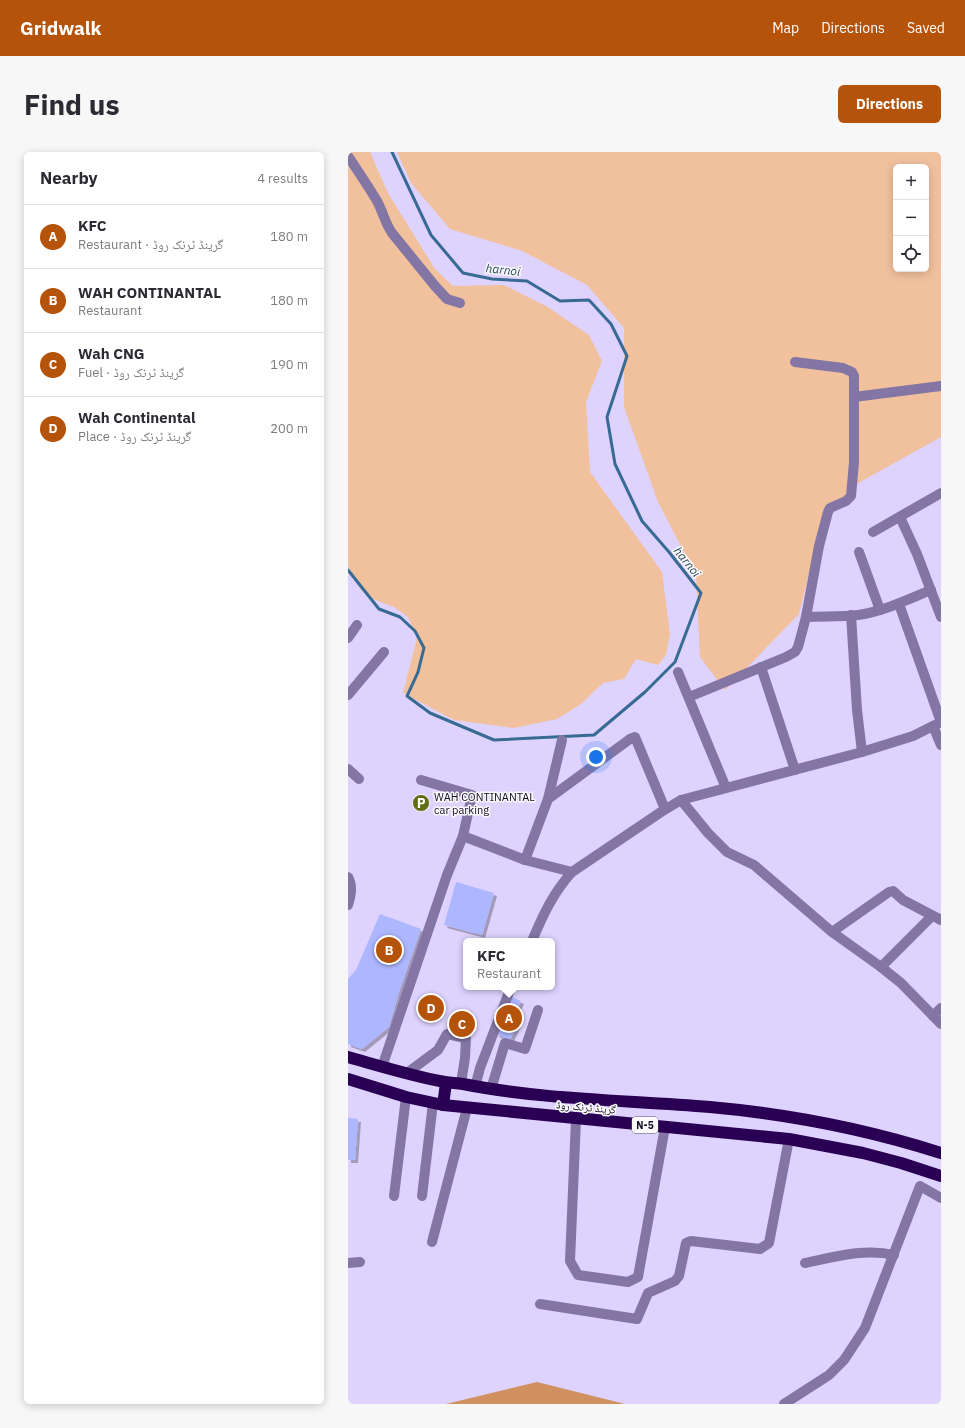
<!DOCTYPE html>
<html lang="en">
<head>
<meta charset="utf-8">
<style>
	body { margin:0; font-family:"IBM Plex Sans","Noto Naskh Arabic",sans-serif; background:#f7f7f7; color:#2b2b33 }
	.controls { position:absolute; right:12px; top:12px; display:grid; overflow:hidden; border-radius:6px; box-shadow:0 2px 10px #0003 }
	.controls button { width:36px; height:36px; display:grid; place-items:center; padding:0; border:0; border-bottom:1px solid #e1e1e2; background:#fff; color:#2b2b33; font:20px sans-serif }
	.you { position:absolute; left:248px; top:605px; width:14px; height:14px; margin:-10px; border:3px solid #fff; border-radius:50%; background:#1a73e8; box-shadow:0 0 0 6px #1a73e833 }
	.badge { display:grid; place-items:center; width:26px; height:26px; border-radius:50%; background:#b45309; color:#fff; font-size:13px; font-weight:700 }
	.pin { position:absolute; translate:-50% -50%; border:2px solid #fff; box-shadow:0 1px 4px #0006 }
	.popup { position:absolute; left:115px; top:786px; width:92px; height:52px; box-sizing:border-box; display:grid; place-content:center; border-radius:6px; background:#fff; filter:drop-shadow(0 1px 3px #0005); font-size:13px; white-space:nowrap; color:#7c7c81 }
	.popup b { font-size:15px; color:#2b2b33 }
	.popup::after { content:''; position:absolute; left:50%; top:100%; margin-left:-8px; border:8px solid transparent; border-top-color:#fff }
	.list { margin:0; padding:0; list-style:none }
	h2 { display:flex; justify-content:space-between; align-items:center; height:52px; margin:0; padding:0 16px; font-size:17px }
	h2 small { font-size:13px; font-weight:400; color:#7c7c81 }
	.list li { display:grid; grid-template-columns:26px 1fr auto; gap:12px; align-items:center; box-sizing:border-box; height:64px; padding:0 16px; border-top:1px solid #e1e1e2 }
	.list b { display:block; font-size:15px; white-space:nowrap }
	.list p { margin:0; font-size:13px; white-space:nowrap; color:#7c7c81 }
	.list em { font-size:13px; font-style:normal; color:#7c7c81 }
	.icon { flex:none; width:22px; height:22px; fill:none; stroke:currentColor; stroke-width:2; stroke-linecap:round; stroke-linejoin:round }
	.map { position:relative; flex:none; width:593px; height:1252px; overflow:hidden; border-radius:6px }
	header { display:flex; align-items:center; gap:24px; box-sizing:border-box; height:56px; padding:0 20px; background:#b45309; color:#fff }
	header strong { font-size:19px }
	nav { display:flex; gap:22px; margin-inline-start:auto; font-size:14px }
	.intro { display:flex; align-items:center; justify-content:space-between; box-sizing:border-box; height:96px; padding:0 24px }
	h1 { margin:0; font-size:28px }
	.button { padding:10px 18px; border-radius:6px; background:#b45309; color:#fff; font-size:14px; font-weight:700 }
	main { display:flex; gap:24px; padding:0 24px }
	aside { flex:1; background:#fff; border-radius:6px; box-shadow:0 2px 10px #0003 }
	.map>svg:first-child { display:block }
	.green { fill:#f1c19e; fill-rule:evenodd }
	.forest { fill:#d0905f }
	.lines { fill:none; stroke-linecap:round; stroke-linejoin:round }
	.stream { stroke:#386b93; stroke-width:3 }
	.building { fill:#adb7ff; filter:url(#shadow) }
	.minor { stroke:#8376a5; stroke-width:10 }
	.highway { stroke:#290053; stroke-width:12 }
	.labels { text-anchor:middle; stroke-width:3; stroke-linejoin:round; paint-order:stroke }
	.shield { fill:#fbfbfb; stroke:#585263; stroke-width:1 }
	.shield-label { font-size:10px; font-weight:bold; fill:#120922 }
	.poi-label { font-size:11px; fill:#120922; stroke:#fbfbfb; text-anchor:start }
	.street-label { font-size:11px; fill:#120922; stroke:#fbfbfb }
	.water-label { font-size:12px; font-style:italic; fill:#1a3c50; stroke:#fbfbfb }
</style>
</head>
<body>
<header>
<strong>Gridwalk</strong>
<nav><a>Map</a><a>Directions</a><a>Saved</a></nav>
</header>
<div class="intro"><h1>Find us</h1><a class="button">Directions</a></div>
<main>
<aside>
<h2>Nearby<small>4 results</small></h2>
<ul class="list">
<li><span class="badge">A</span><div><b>KFC</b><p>Restaurant · گرینڈ ٹرنک روڈ</p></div><em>180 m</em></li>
<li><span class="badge">B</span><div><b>WAH CONTINANTAL</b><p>Restaurant</p></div><em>180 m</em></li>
<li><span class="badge">C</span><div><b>Wah CNG</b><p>Fuel · گرینڈ ٹرنک روڈ</p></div><em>190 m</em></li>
<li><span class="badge">D</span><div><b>Wah Continental</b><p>Place · گرینڈ ٹرنک روڈ</p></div><em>200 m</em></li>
</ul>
</aside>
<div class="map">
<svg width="593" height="1252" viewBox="0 0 593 1252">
	<defs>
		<filter id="shadow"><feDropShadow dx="3" dy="3" stdDeviation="0" flood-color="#0004"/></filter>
	</defs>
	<rect width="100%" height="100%" fill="#ded2fe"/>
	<g class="green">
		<path d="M0,0h22l18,41 47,76 18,17 51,-1 42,21 43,29 13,26 -16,41 4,70 72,100 8,62 -4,21 -8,10 -22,-6 -12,20 -21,4 -22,21 -24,15 -43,9 -60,-8 -51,-27 14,-55 -9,-21 -14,-10 -21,-8 -12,-9 -13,-24z"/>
		<path d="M49,0h544v285l-88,49 -34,47 -20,81 -74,76 -25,-33 -4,-82 -38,-73 -34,-95v-79l-37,-43 -65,-34 -72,-22 -39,-46zM548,15h30v102h-30z"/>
	</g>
	<path class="forest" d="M189,1230l88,22h-179z"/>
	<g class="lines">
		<path class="stream" d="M0,418l31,39 21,8 15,14 9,17 -6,24 -11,24 23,17 64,27 100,-5 51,-43 30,-30 26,-69 -32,-41 -27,-31 -27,-57 -8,-47 20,-61 -16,-32 -22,-24 -29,1 -33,-20 -35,-2 -29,-6 -32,-38 -39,-83"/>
	</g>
	<g class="building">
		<path d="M108,730l38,11 -12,42 -38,-10z"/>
		<path d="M32,762l41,15 -21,60 -11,38 -27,22 -14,-5v-65l8,-9z"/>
		<path d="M161,844l12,5 -7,16 6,3 -10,20 -14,-6z"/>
		<path d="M81,847l10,5 -6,13 -10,-5z"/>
		<path d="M0,966l10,1 -3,41h-7z"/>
	</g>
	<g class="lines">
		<g class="minor">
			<path d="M0,4c10,15 20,30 29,45 6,11 8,22 15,32l43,53 12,13 13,4"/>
			<path d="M506,245l87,-11"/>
			<path d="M552,365l17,37 24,63"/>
			<path d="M525,380l68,-39"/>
			<path d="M511,400l21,58"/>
			<path d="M551,452l42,118"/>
			<path d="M503,463l6,95 5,42"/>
			<path d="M458,465c17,-1 36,0 52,-2 26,-4 49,-15 73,-25"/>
			<path d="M0,486l9,-13"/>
			<path d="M413,515l34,103"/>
			<path d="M330,520l48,116"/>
			<path d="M0,543l36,-43"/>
			<path d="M341,545l97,-40 9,-5 3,-5 8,-30 13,-71 9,-34 2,-4 16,-7 5,-5 3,-34v-86l-2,-4 -9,-4 -48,-6"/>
			<path d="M585,574l8,19"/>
			<path d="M0,617l11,10"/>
			<path d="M200,647l14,-59"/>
			<path d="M333,648l27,33 19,19 27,13 78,67 49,35 20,16 40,41"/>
			<path d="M115,684l62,24 47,12"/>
			<path d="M177,708l23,-61 82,-60 5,-2 30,72"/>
			<path d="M0,725c5,9 3,18 0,28"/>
			<path d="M484,780l57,-40 4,-1 10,9 38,20"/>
			<path d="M184,789c11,-26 21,-48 40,-69l89,-60 20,-12 181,-48 51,-16 28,-14"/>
			<path d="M533,815l51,-51"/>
			<path d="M585,864l8,-8"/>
			<path d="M34,915l65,-192 16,-39 9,-41 -51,-15"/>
			<path d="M59,921l31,-23 9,-16 19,4 -1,20 -4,25"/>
			<path d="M127,935l5,-19 31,-81"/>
			<path d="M143,937l14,-46 20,6 13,-39"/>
			<path d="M228,967l-6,142 8,14 50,7 10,-5 27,-150"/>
			<path d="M46,1044l12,-99"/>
			<path d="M74,1044l11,-93"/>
			<path d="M84,1090l35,-134"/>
			<path d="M0,1111l12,-1"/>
			<path d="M457,1111c29,-6 60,-15 89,-8"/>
			<path d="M192,1152l97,15 11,-26 27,-12 4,-5 7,-33 5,-2 69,8 9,-6 20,-104"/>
			<path d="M436,1252l45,-29 15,-15 21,-32 55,-142 21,12"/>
		</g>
		<g class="highway">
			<path d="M0,905c32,9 64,19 97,25 6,1 12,1 18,2 81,16 164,16 247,23 78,7 156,22 231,46"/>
			<path d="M0,927l58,18 37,8 346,34 74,14 38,10 40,13"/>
			<path d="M95,953l3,-22"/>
		</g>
	</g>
	<defs>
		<g id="parking-disc" transform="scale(0.9)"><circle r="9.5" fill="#616d15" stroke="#fbfbfb"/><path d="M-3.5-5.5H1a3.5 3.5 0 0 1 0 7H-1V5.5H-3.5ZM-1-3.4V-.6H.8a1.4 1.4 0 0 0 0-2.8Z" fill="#fff"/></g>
	</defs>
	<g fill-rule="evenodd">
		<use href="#parking-disc" x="73" y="651"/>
	</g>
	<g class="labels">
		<rect class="shield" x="284" y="965" width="26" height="16" rx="3"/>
		<g class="shield-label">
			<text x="297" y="977">N-5</text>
		</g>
		<g class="poi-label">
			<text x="86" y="649">WAH CONTINANTAL<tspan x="86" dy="13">car parking</tspan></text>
		</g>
		<g class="street-label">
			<text transform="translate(238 955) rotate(5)" y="4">گرینڈ ٹرنک روڈ</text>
		</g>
		<g class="water-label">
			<text transform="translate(155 118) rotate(6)" y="4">harnoi</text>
			<text transform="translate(339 410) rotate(51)" y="4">harnoi</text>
		</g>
	</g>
</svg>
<div class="controls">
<button>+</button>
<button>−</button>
<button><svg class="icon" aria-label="locate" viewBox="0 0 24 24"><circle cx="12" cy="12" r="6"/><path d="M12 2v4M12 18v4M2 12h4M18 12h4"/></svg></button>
</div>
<div class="you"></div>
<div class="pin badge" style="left:161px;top:866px">A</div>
<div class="popup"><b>KFC</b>Restaurant</div>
<div class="pin badge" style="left:41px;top:798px">B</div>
<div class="pin badge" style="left:114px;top:872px">C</div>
<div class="pin badge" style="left:83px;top:856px">D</div>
</div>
</main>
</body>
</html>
